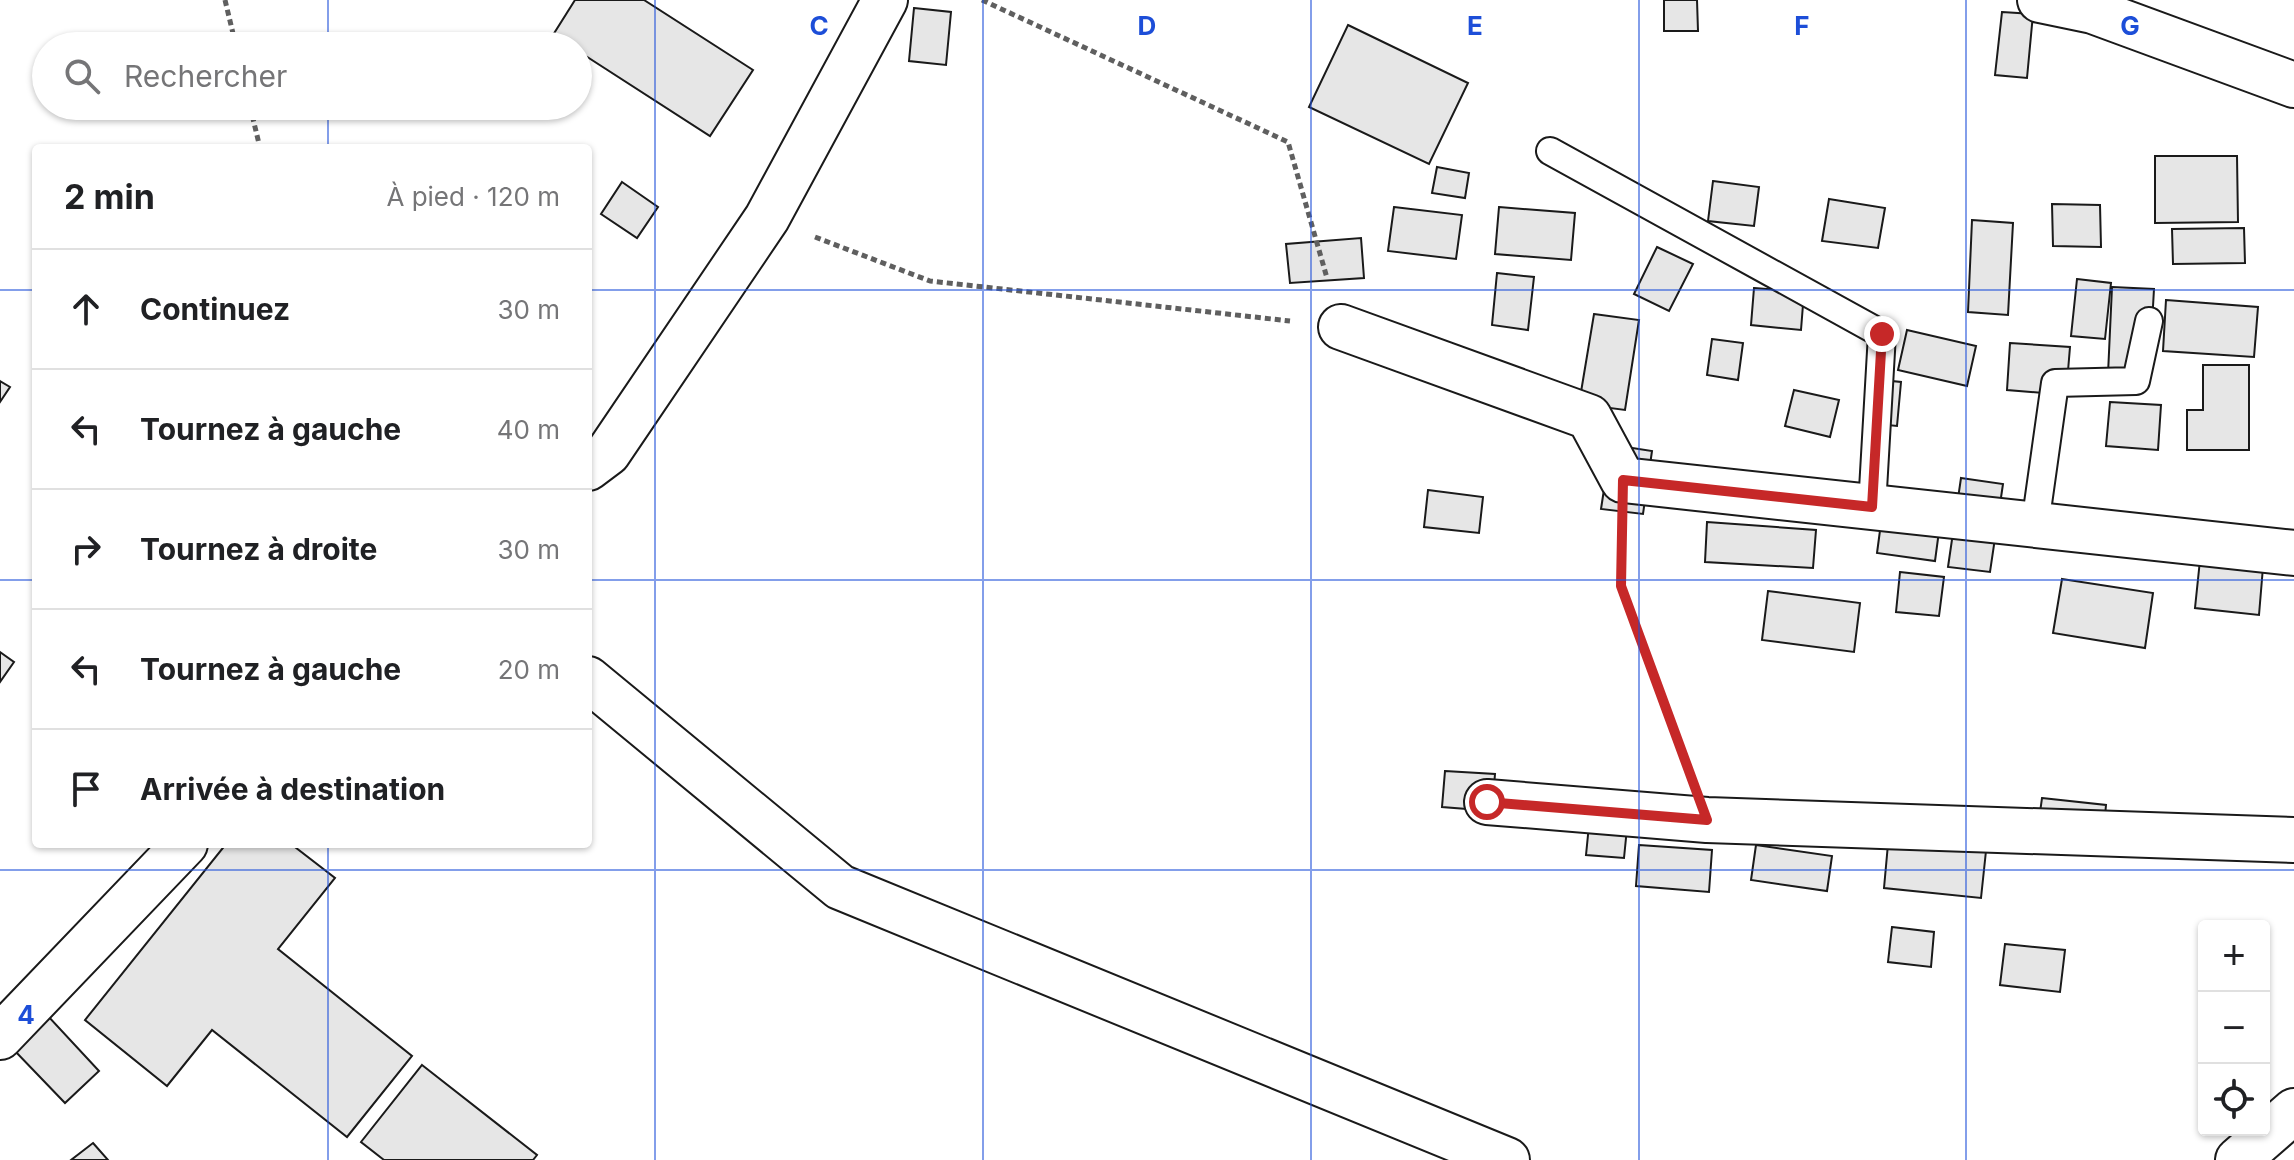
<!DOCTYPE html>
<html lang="fr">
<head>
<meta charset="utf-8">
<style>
	body { margin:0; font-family:Inter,sans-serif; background:#f6f6f6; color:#202124 }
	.controls { position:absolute; right:24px; bottom:24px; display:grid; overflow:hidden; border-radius:8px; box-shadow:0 2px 6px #0004 }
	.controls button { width:72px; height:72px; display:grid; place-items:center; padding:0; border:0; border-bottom:2px solid #e0e0e0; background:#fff; color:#202124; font:40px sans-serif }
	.stop { position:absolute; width:24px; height:24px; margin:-18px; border:6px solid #c62828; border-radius:50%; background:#fff }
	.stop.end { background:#c62828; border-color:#fff; box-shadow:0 2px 8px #0008 }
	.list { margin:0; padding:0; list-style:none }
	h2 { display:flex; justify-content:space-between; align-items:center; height:104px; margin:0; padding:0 32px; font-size:34px }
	h2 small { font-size:26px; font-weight:400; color:#757577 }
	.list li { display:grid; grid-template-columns:52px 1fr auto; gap:24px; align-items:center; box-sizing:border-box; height:120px; padding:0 32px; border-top:2px solid #e0e0e0 }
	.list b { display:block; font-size:30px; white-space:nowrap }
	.list em { font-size:26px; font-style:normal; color:#757577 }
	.icon { flex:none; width:44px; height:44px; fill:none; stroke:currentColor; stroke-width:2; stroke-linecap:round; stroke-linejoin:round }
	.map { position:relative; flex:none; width:2294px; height:1160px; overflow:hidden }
	.search { position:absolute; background:#fff; box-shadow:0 2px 6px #0004; left:32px; top:32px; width:560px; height:88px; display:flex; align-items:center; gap:20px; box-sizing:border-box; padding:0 28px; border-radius:44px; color:#757577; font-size:30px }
	.panel { position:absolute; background:#fff; box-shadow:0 2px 6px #0004; left:32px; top:144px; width:560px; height:704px; border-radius:8px }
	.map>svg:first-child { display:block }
	.building { fill:#e6e6e6; stroke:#1a1a1a; stroke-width:2 }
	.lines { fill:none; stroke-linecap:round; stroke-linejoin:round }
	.service-casing { stroke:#1a1a1a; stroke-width:30 }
	.minor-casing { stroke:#1a1a1a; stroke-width:48 }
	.path { stroke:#5f5f5f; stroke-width:5; stroke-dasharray:6 4; stroke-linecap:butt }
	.service { stroke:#fff; stroke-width:26 }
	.minor { stroke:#fff; stroke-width:44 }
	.route { stroke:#c62828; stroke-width:10 }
	.grid { fill:none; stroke:#1d4ed8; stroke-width:2; stroke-opacity:0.55 }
	.grid-label { font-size:26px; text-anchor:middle; font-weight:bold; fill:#1d4ed8; stroke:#fff; stroke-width:6; stroke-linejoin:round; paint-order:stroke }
</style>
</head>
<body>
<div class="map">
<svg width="2294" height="1160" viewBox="0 0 2294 1160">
	<rect width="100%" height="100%" fill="#fff"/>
	<g class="building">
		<path d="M575,0h69l109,70 -43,66 -132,-85v-5h-9l-16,-11z"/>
		<path d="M1664,0h33l1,31h-34z"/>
		<path d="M914,8l37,4 -5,53 -37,-4z"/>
		<path d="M2002,12l31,2 -6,64 -32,-3z"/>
		<path d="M1348,25l120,58 -39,81 -120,-57z"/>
		<path d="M2155,156h82l1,66 -83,1z"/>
		<path d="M1437,167l32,6 -4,25 -33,-5z"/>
		<path d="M1713,181l46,6 -5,39 -46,-5z"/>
		<path d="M622,182l36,25 -21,31 -36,-24z"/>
		<path d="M1829,199l56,9 -7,40 -56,-7z"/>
		<path d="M2052,204l48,1 1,42 -48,-1z"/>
		<path d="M1394,207l68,8 -6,44 -68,-8z"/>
		<path d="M1499,207l76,6 -4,47 -76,-6z"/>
		<path d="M1972,220l41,3 -5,92 -40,-3z"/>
		<path d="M2244,228l1,35 -72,1 -1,-35z"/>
		<path d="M1361,238l3,40 -74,5 -4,-39z"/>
		<path d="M1657,247l36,17 -24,47 -35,-17z"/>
		<path d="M1497,273l37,4 -6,53 -36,-5z"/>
		<path d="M2077,279l34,4 -6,56 -34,-3z"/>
		<path d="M2112,287l42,2 -5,87 -41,-2z"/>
		<path d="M1754,288l50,4 -3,38 -50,-5z"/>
		<path d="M2166,300l92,7 -4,50 -91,-6z"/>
		<path d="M1594,314l45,6 -14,90 -46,-6z"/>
		<path d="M1907,330l69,16 -9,40 -69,-16z"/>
		<path d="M1712,339l31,4 -5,37 -31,-5z"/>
		<path d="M2010,343l60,4 -4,48 -59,-5z"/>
		<path d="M2203,365h46v85h-62v-40h16z"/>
		<path d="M1872,379l29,3 -4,44 -29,-3z"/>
		<path d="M0,381l10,6 -10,15z"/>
		<path d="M1794,390l45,10 -9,37 -45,-11z"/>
		<path d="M2110,402l51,3 -3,45 -52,-4z"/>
		<path d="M1626,447l26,4 -9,63 -42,-5 6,-39z"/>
		<path d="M1961,478l42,6 -13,88 -42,-5z"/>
		<path d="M1428,490l55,7 -4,36 -55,-6z"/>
		<path d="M1707,522l109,8 -3,38 -108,-6z"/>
		<path d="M1881,523l58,8 -4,30 -58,-8z"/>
		<path d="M2200,560l63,7 -4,48 -64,-7z"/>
		<path d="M1900,572l44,5 -5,39 -43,-4z"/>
		<path d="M2062,579l91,14 -8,55 -92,-15z"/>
		<path d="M1768,591l92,12 -6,49 -92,-12z"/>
		<path d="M0,652l14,10 -14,20z"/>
		<path d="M1445,771l50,3 -3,37 -50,-4z"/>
		<path d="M2042,798l64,7 -4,44 -66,-8z"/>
		<path d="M1589,825l38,3 -3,30 -38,-3z"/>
		<path d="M1988,832l-7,66 -97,-10 5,-55z"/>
		<path d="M226,844h65l44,34 -57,71 134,107 -65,81 -135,-107 -45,56 -82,-66z"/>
		<path d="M1639,845l73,5 -3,42 -73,-6z"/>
		<path d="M1756,845l76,11 -5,35 -76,-11z"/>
		<path d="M1892,927l42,5 -3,35 -43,-5z"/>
		<path d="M2005,944l60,6 -5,42 -60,-7z"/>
		<path d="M47,1015l52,56 -34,32 -52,-54z"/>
		<path d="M422,1065l115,90 -4,5h-149l-23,-18z"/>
		<path d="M93,1143l15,17h-37z"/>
	</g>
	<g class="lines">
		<g class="service-casing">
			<g id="service">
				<path d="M1550,151l332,183 -10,173"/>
				<path d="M2035,525l20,-142 81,-2 13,-60"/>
			</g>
		</g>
		<g class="minor-casing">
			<g id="minor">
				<path d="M2040,0l53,11 201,74"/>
				<path d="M1341,327l248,90 34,63 671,73"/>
				<path d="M588,468l20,-15 159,-235 118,-218"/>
				<path d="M588,679l252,208 667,273"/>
				<path d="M1487,802l220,18 587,20"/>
				<path d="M0,1037l185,-193"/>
				<path d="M2238,1160l56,-49"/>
			</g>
		</g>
		<g class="path">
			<path d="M225,0l11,46"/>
			<path d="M982,0l306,142 39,136"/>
			<path d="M250,106l10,42"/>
			<path d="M815,237l115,44 360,40"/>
			<path d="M1622,533l-1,53 66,181"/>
		</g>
		<use href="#service" class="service"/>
		<use href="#minor" class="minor"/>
	</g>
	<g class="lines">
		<path class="route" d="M1487,802l220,18 -86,-234 2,-106 249,27 10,-173"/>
	</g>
	<path class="grid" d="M328,0v46M655,0v1160M983,0v1160M1311,0v1160M1639,0v1160M1966,0v1160M328,106v42M0,290h36M588,290h1706M0,580h36M588,580h1706M328,844v316M0,870h2294"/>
	<g class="grid-label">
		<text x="819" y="35">C</text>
		<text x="1147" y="35">D</text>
		<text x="1475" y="35">E</text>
		<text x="1802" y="35">F</text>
		<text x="2130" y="35">G</text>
		<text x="26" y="1024">4</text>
	</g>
</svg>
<div class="controls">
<button>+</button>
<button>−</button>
<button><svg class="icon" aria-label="locate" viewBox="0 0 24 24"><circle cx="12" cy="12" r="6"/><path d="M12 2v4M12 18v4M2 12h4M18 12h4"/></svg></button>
</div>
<div class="stop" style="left:1487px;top:802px"></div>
<div class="stop end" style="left:1882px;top:334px"></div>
<div class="search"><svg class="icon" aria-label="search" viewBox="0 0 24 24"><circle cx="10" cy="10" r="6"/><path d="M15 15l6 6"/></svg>Rechercher</div>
<section class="panel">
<h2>2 min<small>À pied · 120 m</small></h2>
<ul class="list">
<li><svg class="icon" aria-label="ahead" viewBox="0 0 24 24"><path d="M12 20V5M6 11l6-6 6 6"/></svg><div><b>Continuez</b></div><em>30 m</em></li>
<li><svg class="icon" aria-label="left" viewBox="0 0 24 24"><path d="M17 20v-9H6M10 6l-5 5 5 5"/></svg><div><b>Tournez à gauche</b></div><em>40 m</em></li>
<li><svg class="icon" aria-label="right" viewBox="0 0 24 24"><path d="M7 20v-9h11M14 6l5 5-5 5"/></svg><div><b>Tournez à droite</b></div><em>30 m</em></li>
<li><svg class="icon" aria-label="left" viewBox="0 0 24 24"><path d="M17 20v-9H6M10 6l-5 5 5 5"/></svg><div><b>Tournez à gauche</b></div><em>20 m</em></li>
<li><svg class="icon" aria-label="arrive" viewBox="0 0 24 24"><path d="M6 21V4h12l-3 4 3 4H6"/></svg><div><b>Arrivée à destination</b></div></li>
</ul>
</section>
</div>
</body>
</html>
